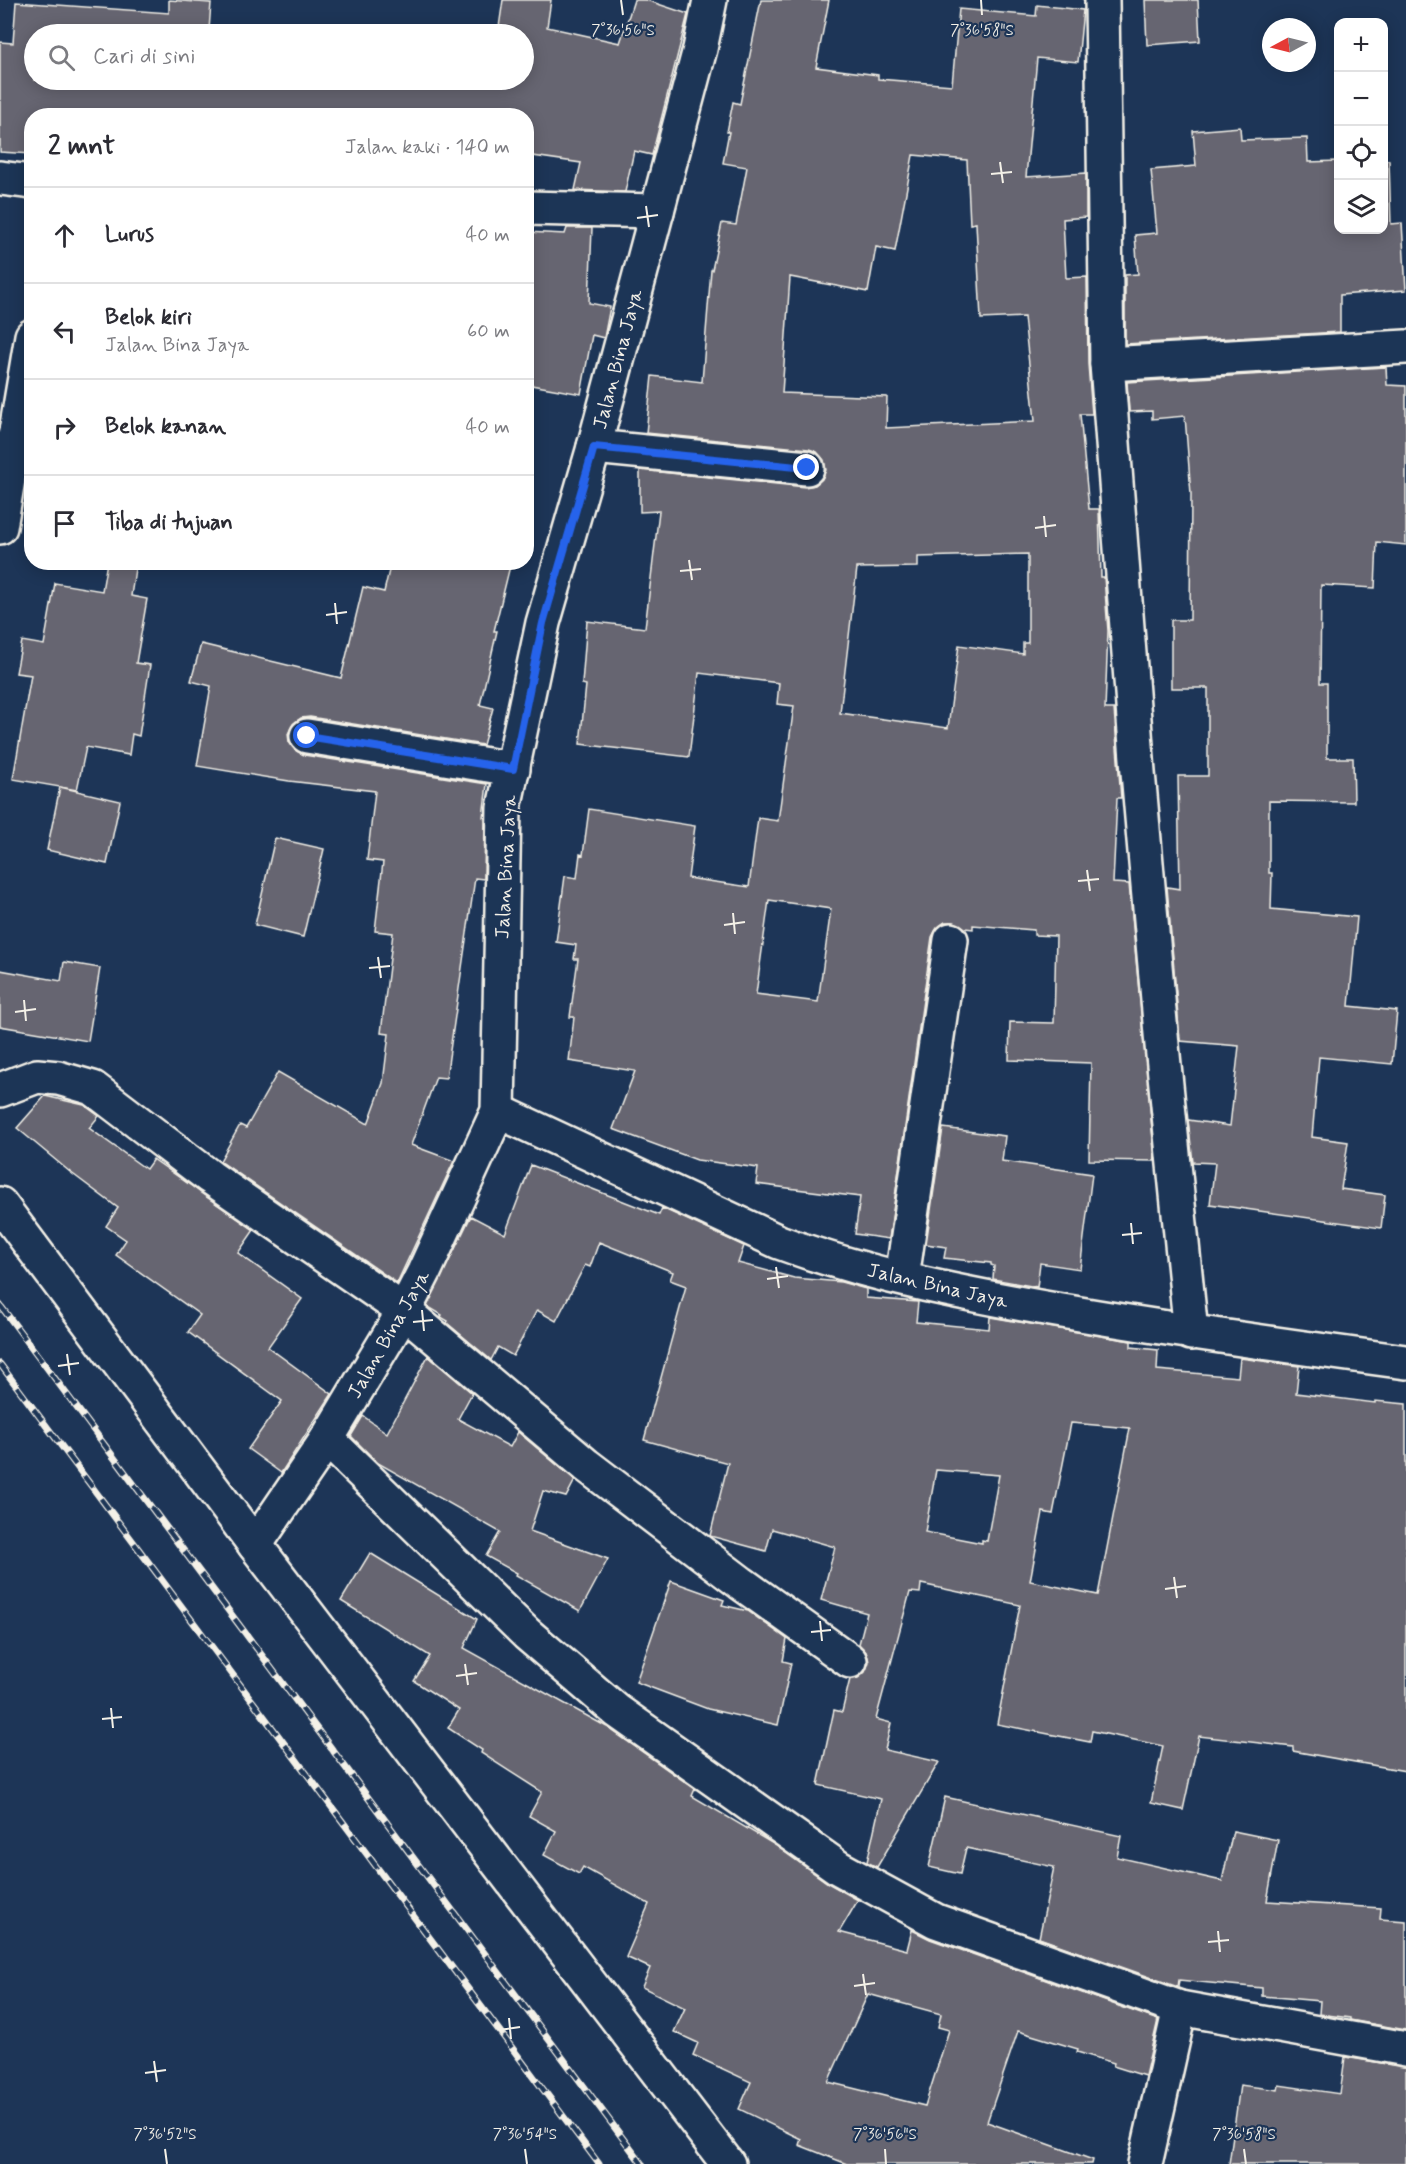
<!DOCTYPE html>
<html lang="id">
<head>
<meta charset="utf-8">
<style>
	body { margin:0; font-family:Mynerve,sans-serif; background:#f2f2f3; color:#2b2b33 }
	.controls { position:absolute; right:18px; top:18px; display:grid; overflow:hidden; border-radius:12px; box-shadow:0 3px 15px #0003 }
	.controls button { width:54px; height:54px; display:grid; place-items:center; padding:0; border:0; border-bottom:2px solid #e1e1e2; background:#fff; color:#2b2b33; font:30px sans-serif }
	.compass { position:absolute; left:1262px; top:18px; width:54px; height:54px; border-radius:50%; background:#fff; box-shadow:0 3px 15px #0003; rotate:263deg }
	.stop { position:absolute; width:18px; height:18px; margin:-14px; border:4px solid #2563eb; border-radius:50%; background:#fff }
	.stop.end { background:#2563eb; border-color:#fff; box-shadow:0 2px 6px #0008 }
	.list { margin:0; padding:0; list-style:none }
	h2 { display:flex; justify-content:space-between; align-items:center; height:78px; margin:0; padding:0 24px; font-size:26px }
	h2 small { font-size:20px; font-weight:400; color:#7c7c81 }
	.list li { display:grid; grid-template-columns:39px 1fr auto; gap:18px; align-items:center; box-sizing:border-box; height:96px; padding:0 24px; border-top:2px solid #e1e1e2 }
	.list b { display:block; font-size:22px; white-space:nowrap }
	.list p { margin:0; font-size:20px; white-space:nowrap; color:#7c7c81 }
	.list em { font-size:20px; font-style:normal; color:#7c7c81 }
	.icon { flex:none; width:33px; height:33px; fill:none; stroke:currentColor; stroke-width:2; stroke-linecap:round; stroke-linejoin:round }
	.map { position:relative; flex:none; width:1406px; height:2164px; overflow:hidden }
	.search { position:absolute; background:#fff; box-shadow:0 3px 15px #0003; left:24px; top:24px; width:510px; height:66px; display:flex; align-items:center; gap:15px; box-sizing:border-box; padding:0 21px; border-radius:33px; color:#7c7c81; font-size:22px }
	.panel { position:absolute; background:#fff; box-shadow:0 3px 15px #0003; left:24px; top:108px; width:510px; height:462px; border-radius:24px }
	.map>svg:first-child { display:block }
	.building { fill:#666571; stroke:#f4f1e8; stroke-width:1.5; fill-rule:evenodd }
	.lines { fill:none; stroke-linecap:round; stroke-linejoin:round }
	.minor-casing { stroke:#f4f1e8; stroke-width:38 }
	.secondary-casing { stroke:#f4f1e8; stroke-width:38 }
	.minor { stroke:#1d3557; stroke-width:33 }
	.secondary { stroke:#1d3557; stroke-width:33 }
	.rail-casing { stroke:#f4f1e8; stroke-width:7 }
	.rail { stroke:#1d3557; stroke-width:4.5; stroke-dasharray:14; stroke-linecap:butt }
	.route { stroke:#2563eb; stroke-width:8 }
	.ticks { fill:none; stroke:#f4f1e8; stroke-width:2 }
	.labels { text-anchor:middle; stroke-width:4.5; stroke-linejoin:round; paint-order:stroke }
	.street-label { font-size:20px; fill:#f4f1e8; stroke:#1d3557 }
	.ticks-label { font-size:15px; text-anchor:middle; fill:#f4f1e8; stroke:#1d3557; stroke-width:4.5; stroke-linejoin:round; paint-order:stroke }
</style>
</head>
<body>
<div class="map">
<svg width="1406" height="2164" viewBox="0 0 1406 2164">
	<rect width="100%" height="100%" fill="#1d3557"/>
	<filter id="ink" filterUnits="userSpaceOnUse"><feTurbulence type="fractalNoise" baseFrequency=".0167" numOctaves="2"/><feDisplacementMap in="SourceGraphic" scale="12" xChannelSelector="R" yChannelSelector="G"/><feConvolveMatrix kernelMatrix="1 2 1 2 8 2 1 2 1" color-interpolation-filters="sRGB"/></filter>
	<g filter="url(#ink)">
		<g class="building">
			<path d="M169,0l42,3 -2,27 44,4h-219v46h490v-46h-26l5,-34h48l-4,27 73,16 14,-43h12l42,14 -36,141 -18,-4 -9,41 -50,-2 6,-27 -55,-8v-39h-494v38l-32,-2v-110l13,1 3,-41 153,11z"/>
			<path d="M761,0h68l-13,67 62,8v4l74,6 7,-76 77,7 1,-11 46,5 -5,52 -41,-4 -11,119 60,-4v44l-23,2 3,59 21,-1 1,87 4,50h-12l9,95h10l2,68h3l4,54 -3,78h9l7,89h-4l-4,85 16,1 26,277 -66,-1 2,-97 -82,-3 1,-38 44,1 2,-87 -22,-1v-5l-61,-5v4l-8,-1 -11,-6h-9l-8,6 -5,9 -43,302 -34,-5 5,-37 -104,-13 2,-16 -61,-8 -84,-31 22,-58 -66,-10 5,-44h-4l8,-58h-4l2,-14 -20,-3 9,-66 12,2 3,-24 3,1 6,-46 106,17 -7,52 61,9 9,-69 20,3 16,-115 -17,-2 2,-21 -80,-10 -10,84 -109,-13 6,-59 -4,-1 5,-63 58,7 14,-117 -19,1v-42l165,17 10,-2 7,-6 4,-9 -2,-10 -7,-8 -8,-3 -163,-16 6,-57 50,6 9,-112h1l10,-47 14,2 11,-58 -24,-4 6,-31h-2l6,-30 7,2zM913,155l54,5 3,64 6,-1 5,96 43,-2 11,104 -149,7 1,-31 -105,-4 8,-116 78,15 8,-45 19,4zM1028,554v89h-5v11l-64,-9 -11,83 -108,-15 17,-145 61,-1v-10zM769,900l62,9 -13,93 -62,-8z"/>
			<path d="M1145,0h53l2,41 -53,4z"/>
			<path d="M1240,127l1,13 66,-2 1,24 30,-1v69h45v-70h6l2,64 11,-1 4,67 -66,5v37l-215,12v-69l13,-1 -3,-39 22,-2 -6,-63 45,-4 -3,-35z"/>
			<path d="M567,228h25l-3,75 21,4 -6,31 -12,-3 -11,59 -55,-10v-152l39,2z"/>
			<path d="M1386,367l1,18 19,1v159l-29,-3 -2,46 -54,-3 -1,98h7v75h26l1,44 -85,-1v72h3l-1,36 86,8 -8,89 48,5 -5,53 -73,-7 -7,80 36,5 -7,47 44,6 -4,33 -171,-24 5,-41 -22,-1 -5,-42 42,6 9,-80 -59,-5 -13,-154 13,2 -2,-113h30v-88h-37v-68h19l1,-126 -6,-78 -33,3v-8l-23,1 -2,-30z"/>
			<path d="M107,562h29l-5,34 16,3 -11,64 14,2 -11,71 -7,-2 -3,21 -43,-8 -9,43 -64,-11 18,-104 -15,-2 6,-32 22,4 11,-62 47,8z"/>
			<path d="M391,562h120l-17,69h3l-17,74 13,3 -10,37 -173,-28 -9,1 -8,6 -5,10 1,8 6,8 9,5 183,29 -4,33 2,1 -1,61 -9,-1 -29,200 -10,-1 -25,68 43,16 -57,122 -177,-122 20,-36 6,3 32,-56 90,52 15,-41 6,-49 -8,-1 12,-100 -18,-2 8,-69 -16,-2 8,-69 -86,-10 -92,-15 14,-80 -20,-5 10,-37 140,34 22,-91 21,5z"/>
			<path d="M60,787l60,14 -13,63 -60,-14z"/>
			<path d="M275,838l49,11 -21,88 -48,-12z"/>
			<path d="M64,962l36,6 -12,73 -88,-15v-56l61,11z"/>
			<path d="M45,1096l39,9 15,11 -10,12 57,41 7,-10 101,71 -16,23 64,46 -34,48 64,47 -51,79 -33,-24 34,-48 -94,-69 12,-17 -84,-60 10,-15 -20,-14 12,-18 -48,-36 -53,-44z"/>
			<path d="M943,1128l62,8 -3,25 90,13 -12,95 -40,-6 -3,24 -44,-8 1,-13 -3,-1v-2l-47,-5 2,-11 -20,-3z"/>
			<path d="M531,1165l128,50 3,-7 82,38 -6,17 56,15 47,4 25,7v9l52,4 -2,20 73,7 1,-12 141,24v6l27,3 -1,20 81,7 2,-19 59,8 -3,27 79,10v-2l31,3v367l-113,-20v-4l-94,-11 -16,74 -32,-7 12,-57 -71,-15 -2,11 -93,-18 23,-119 -99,-21 -1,9 -10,-1 -34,127 15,4 -6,27 54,12 -62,105 -10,-5 14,-63 -63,-14 16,-75 8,2 8,-33 8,-1 7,-6 4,-10 -2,-9 -8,-9 8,-31 -46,-13 14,-53 -63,-18 -6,22 -56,-15 18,-73 -84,-23 42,-154 -16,-6 3,-8 -74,-30 -9,25 -5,-2 -29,56 -19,-11 -24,46 -15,-9 -7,13 -44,-37 1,-2 -7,-4 1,-2 -15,-9 44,-90 34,18zM1071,1423l59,5 -32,167 -68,-14 13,-69 10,2zM936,1470l63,5 -12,66 -5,-1v3l-57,-11z"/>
			<path d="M428,1356l44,37 -14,26 52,28 8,-15 57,48 -9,17 -23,-6 -13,40 78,28 -28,52 -64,-36 1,-2 -31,-17 14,-24 -122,-69 -27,-27 12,-20 24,17z"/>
			<path d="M370,1553l107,66 -13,29 143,79 88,62 -3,7 83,49 53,38 30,17 -19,32 68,18 5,-20 18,9 228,81 -13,56 -32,-10 1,-3 -37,-11 1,-3 -60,-18 -31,91 106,38 -1,4h-245l-48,-19 2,-6 -62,-30 12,-27 -58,-27 5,-12 -24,-11 11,-24 -43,-21 8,-19 -24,-11 23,-53 -66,-37 -4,7 -35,-19 12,-24 -27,-15 13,-24 -61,-39 1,-3 -34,-22 11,-18 -45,-29 16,-25 -89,-55zM868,1994l73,20 -3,13 11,3 -24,76 -97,-24z"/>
			<path d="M671,1581l53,19 -2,5 26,6 39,28 -4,22 8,2 -13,62 -70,-16 -72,-27z"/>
			<path d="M945,1797l176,39 -4,21 105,24 11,-50 45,9 -11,61 114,7 -1,11 26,2v109l-56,-10v-2l-31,-4 1,-13 -58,-5v-8l-83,-8 -1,7 -139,-49 15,-71 -88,-19 -6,26 -31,-7z"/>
			<path d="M1345,2057l61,10v97h-177l11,-79 38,5 1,-5 61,9z"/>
		</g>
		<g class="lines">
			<g class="minor-casing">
				<g id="minor">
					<path d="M1102,0l5,364 31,408 24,273 29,288"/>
					<path d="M0,178l32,4"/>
					<path d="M526,208l131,3"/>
					<path d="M1107,364l299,-17"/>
					<path d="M594,447l213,21"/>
					<path d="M0,527l32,-191"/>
					<path d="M307,736l206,33"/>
					<path d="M0,1090l37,-14 21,2 35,10 117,89 194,134 182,154 155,118 109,78"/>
					<path d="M498,1111l281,131c95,35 195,54 295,71 110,19 221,34 332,49"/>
					<path d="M902,1278l49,-338"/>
					<path d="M327,1439l200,195 90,77 222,157 97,53 244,87 226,41"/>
					<path d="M255,1545l72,-106 77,-128 20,-39 74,-161 6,-303 39,-185 51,-176 63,-236 43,-162 10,-49"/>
					<path d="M1145,2164l35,-156"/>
				</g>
			</g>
			<g class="secondary-casing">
				<path id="secondary" d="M0,1204l255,341 473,619"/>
			</g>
			<use href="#minor" class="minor"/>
			<use href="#secondary" class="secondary"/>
			<g class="rail-casing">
				<g id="rail">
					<path d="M0,1305l642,859"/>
					<path d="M0,1364l599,800"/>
				</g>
			</g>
			<use href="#rail" class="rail"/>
		</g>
	</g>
	<g class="lines" filter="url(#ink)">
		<path class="route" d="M307,736l206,33 30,-146 51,-176 213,21"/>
	</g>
	<path class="ticks" d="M621,0l2,15M981,0l1,15M1000,162l3,21M991,174l21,-2M646,206l3,21M637,218l21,-3M1044,516l2,21M1035,528l21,-3M689,560l3,20M680,571l21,-2M335,603l2,21M326,615l21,-3M1087,870l3,21M1078,881l21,-2M733,913l2,21M724,925l21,-3M378,957l3,21M369,968l21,-2M24,1000l2,21M15,1012l21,-3M1131,1223l2,21M1122,1235l20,-2M776,1267l3,21M767,1279l21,-3M422,1310l2,21M413,1322l20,-2M67,1354l3,21M58,1366l21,-3M1174,1577l3,21M1165,1589l21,-3M820,1621l2,20M811,1632l20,-2M465,1664l3,21M456,1676l21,-3M111,1708l2,20M102,1719l20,-2M1218,1931l2,21M1208,1942l21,-2M863,1974l3,21M854,1986l21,-3M509,2018l2,21M499,2030l21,-3M154,2061l3,21M145,2073l21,-3M165,2149l2,15M525,2149l2,15M885,2149l1,15M1244,2149l2,15"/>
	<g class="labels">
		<g class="street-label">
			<text transform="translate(617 359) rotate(-75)" y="7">Jalan Bina Jaya</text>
			<text transform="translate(505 867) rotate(-87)" y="7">Jalan Bina Jaya</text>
			<text transform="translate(938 1285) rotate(13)" y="7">Jalan Bina Jaya</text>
			<text transform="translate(388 1334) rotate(-60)" y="7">Jalan Bina Jaya</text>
		</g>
	</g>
	<g class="ticks-label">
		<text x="623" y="35">7°36'56"S</text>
		<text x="982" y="35">7°36'58"S</text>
		<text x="165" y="2139">7°36'52"S</text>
		<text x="525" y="2139">7°36'54"S</text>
		<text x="885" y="2139">7°36'56"S</text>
		<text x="1244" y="2139">7°36'58"S</text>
	</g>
</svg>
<div class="controls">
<button>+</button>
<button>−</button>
<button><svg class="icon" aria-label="locate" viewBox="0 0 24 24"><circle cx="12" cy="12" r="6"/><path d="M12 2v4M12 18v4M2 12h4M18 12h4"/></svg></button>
<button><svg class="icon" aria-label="layers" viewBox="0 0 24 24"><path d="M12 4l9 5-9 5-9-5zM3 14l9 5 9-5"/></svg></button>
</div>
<svg class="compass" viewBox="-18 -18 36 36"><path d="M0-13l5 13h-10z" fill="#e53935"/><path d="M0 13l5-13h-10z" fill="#7c7c81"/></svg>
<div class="stop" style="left:307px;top:736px"></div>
<div class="stop end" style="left:807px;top:468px"></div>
<div class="search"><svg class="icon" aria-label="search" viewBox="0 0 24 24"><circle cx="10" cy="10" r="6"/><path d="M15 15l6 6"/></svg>Cari di sini</div>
<section class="panel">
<h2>2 mnt<small>Jalan kaki · 140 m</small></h2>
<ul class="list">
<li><svg class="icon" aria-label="ahead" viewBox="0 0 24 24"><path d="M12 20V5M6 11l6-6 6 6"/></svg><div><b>Lurus</b></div><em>40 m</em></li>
<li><svg class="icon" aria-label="left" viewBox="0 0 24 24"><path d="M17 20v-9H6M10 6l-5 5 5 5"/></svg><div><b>Belok kiri</b><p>Jalan Bina Jaya</p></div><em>60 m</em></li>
<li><svg class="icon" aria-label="right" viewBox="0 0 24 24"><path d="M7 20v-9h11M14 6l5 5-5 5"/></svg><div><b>Belok kanan</b></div><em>40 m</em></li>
<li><svg class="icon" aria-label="arrive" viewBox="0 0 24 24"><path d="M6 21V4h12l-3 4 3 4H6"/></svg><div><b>Tiba di tujuan</b></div></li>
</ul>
</section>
</div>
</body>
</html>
